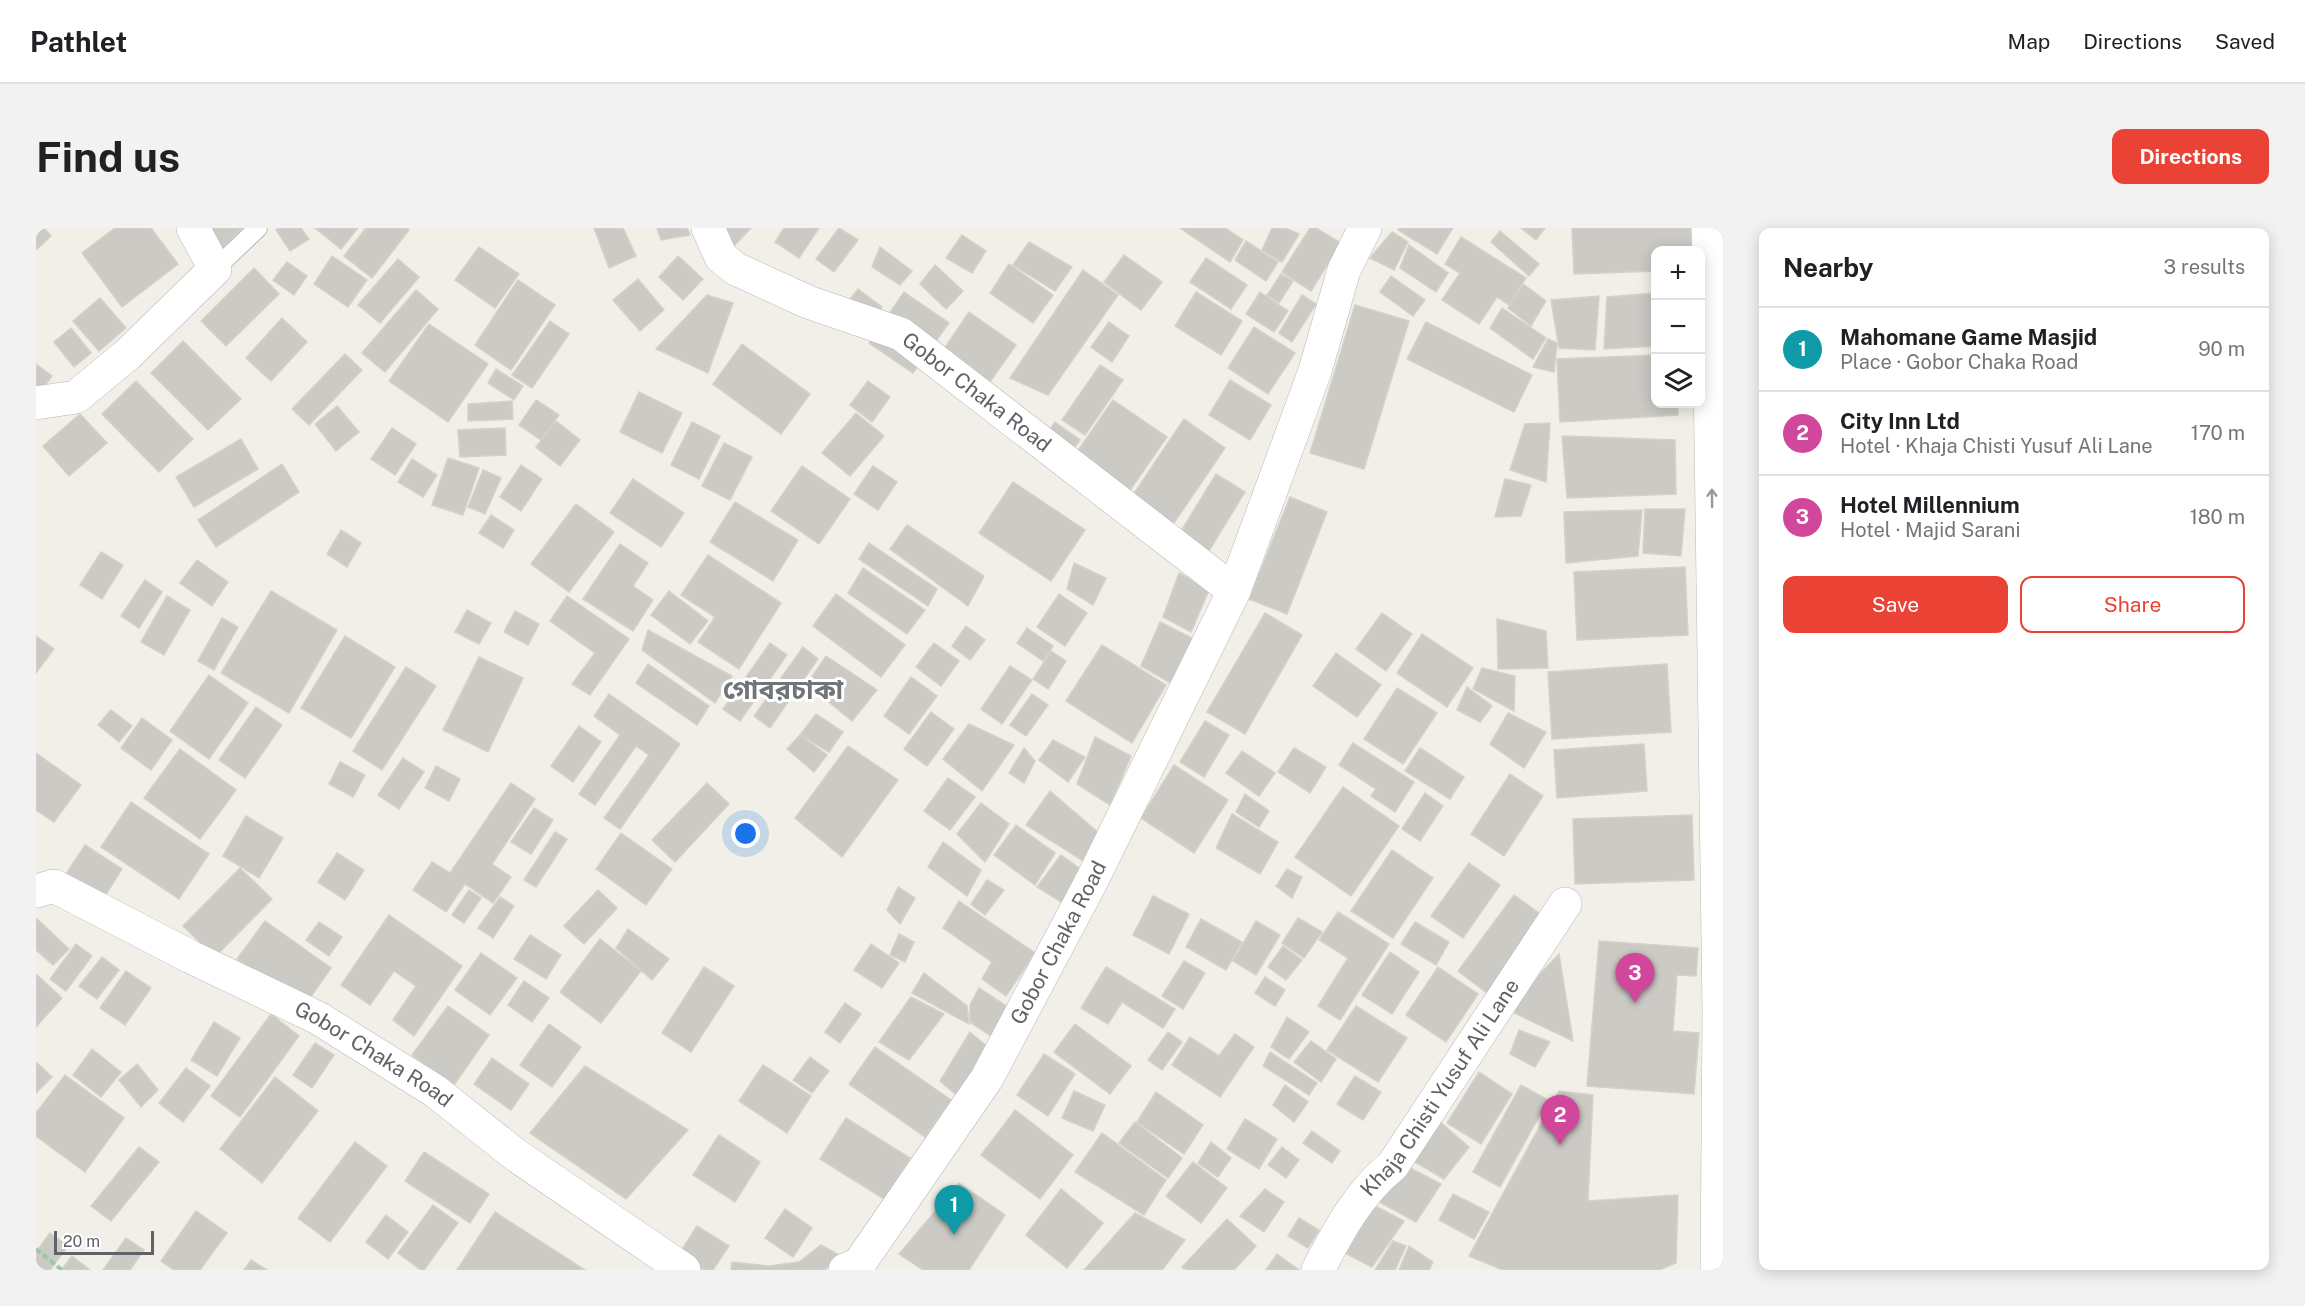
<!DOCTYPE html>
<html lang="en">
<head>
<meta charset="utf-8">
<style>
	body { margin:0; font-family:"Public Sans","Noto Sans Bengali",sans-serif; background:#f2f2f2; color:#202124 }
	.controls { position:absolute; right:18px; top:18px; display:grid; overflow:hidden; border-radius:12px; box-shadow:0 3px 15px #0003 }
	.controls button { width:54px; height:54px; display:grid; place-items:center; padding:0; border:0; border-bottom:2px solid #e0e0e0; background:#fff; color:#202124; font:30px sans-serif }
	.scale { position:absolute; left:18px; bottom:15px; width:100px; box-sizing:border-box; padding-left:6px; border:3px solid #5f6368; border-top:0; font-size:16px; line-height:21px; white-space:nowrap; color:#5f6368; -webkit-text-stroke:4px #fff; paint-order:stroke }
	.you { position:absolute; left:710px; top:606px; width:21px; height:21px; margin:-15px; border:4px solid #fff; border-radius:50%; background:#1a73e8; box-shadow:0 0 0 9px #1a73e833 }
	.badge { display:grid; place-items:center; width:39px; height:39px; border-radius:50%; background:#ea4335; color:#fff; font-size:20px; font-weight:700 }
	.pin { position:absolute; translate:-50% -50px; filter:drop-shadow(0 2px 3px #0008) }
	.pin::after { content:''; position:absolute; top:32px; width:21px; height:18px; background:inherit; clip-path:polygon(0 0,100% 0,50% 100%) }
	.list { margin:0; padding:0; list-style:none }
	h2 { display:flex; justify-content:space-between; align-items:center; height:78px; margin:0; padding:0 24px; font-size:26px }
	h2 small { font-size:20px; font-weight:400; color:#757577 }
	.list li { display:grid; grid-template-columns:39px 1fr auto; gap:18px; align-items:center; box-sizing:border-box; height:84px; padding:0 24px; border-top:2px solid #e0e0e0 }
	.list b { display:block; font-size:22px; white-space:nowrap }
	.list p { margin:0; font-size:20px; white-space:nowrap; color:#757577 }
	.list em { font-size:20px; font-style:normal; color:#757577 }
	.actions { display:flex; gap:12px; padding:18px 24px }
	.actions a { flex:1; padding:14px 0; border:2px solid #ea4335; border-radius:12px; text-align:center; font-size:21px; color:#ea4335 }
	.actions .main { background:#ea4335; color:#fff }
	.icon { flex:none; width:33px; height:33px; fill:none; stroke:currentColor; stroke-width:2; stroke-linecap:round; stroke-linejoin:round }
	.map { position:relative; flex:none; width:1687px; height:1042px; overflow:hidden; border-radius:12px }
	header { display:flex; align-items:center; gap:36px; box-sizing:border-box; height:84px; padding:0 30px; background:#fff; border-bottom:2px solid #e0e0e0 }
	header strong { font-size:28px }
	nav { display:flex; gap:33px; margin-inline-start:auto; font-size:21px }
	.intro { display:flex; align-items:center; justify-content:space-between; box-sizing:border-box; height:144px; padding:0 36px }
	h1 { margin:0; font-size:42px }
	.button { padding:15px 27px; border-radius:12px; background:#ea4335; color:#fff; font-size:21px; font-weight:700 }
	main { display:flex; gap:36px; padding:0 36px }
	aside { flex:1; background:#fff; border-radius:12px; box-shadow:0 3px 15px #0003 }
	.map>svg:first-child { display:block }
	.building { fill:#cccac5; stroke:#d6d1c6; stroke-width:1.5 }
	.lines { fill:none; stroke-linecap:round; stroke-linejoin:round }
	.lane-casing { stroke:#b5b8bc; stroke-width:20 }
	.street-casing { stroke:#b5b8bc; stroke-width:34 }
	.secondary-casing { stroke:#b6babf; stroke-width:34 }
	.path { stroke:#9cc7a9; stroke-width:4; stroke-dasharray:6 3; stroke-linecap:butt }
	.lane { stroke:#fff; stroke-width:18 }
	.street { stroke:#fff; stroke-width:33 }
	.secondary { stroke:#fff; stroke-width:33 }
	.oneway { stroke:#979a9d }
	.labels { text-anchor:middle; stroke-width:6; stroke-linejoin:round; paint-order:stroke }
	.street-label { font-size:21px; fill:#5f6368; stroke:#fff }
	.district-label { font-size:27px; font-weight:bold; fill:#70757a; stroke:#fff }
</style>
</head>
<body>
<header>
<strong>Pathlet</strong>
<nav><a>Map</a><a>Directions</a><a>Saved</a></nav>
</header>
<div class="intro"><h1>Find us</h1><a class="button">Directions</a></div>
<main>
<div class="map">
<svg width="1687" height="1042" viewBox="0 0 1687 1042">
	<rect width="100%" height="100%" fill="#f1efe8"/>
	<g class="building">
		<path d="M0,0h8l7,8 -15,14z"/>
		<path d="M79,0h36l27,36 -56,43 -40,-54z"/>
		<path d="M171,0h35l-21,22z"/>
		<path d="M243,0h22l8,11 -19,12 -14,-21z"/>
		<path d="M279,0h43l-17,21z"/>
		<path d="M330,0h40l3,2 -37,48 -28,-22z"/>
		<path d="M558,0h29l13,28 -27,12z"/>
		<path d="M621,0h30l3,7 -29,5z"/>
		<path d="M678,0h37l-20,21z"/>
		<path d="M748,0h35l-20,30 -24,-16z"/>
		<path d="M803,0l19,12 -24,32 -18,-13z"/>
		<path d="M1144,0h45l18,12 -13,22z"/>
		<path d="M1236,0h13l14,6 -17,28 -20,-12z"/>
		<path d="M1274,0h6l25,15 -30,48 -29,-19z"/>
		<path d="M1363,0h54l-16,26 -39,-24z"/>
		<path d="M1485,0h24l-9,12z"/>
		<path d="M1536,0h126v22h-42v21l-82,3z"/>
		<path d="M1464,3l39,33 -10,12 -38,-34z"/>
		<path d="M1356,4l16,10 -14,28 -24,-12z"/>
		<path d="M926,7l24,16 -14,22 -26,-15z"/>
		<path d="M1425,9l65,41 -17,27 -12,-8 -18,27 -37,-24 18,-27 -15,-9z"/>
		<path d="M1210,13l32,21 -12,19 -31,-21z"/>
		<path d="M993,14l43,25 -17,24 -42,-26z"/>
		<path d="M1373,17l39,28 -12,19 -36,-24z"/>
		<path d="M443,19l40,27 -24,34 -40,-28z"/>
		<path d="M844,19l32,24 -12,14 -28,-18z"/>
		<path d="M1088,27l38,27 -21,28 -37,-28z"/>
		<path d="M296,28l35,24 -19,27 -34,-23z"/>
		<path d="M642,28l25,23 -20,21 -24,-23z"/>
		<path d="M1170,30l41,27 -16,24 -41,-27z"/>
		<path d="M362,31l21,18 -39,46 -22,-18z"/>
		<path d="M251,34l20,14 -13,19 -21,-15z"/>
		<path d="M973,36l44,31 -20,28 -43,-30z"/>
		<path d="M899,37l28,26 -17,18 -26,-25z"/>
		<path d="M218,40l25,26 -53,52 -25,-25z"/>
		<path d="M1047,42l35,25 -70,100 -38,-17z"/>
		<path d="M1245,46l12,7 -14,22 -12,-8z"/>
		<path d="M1355,48l34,24 -12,16 -33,-24z"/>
		<path d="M602,51l26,31 -24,21 -27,-31z"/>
		<path d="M482,52l37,25 -44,65 -36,-25z"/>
		<path d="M1487,56l23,17 -15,25 -23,-18z"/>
		<path d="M822,61l24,18 -21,29 -25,-19z"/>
		<path d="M380,62l22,19 -53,63 -23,-19z"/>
		<path d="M868,64l45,31 -36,50 -44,-30z"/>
		<path d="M1160,64l46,29 -21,34 -46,-29z"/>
		<path d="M1224,64l28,19 -14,21 -28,-18z"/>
		<path d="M1620,65v53l-52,3 3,-52z"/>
		<path d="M671,67l26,8 -25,70 -52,-24z"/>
		<path d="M1266,67l14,9 -24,38 -13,-9z"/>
		<path d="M1563,68l-4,54 -36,-2 -8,-48z"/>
		<path d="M64,70l26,30 -27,23 -26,-30z"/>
		<path d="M1319,77l54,16 -45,148 -54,-16z"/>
		<path d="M1466,80l44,30 -13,21 -43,-31z"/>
		<path d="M933,84l47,33 -41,58 -46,-32z"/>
		<path d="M246,90l25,24 -36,39 -25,-23z"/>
		<path d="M514,93l19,13 -37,54 -20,-13z"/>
		<path d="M1073,94l20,14 -17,26 -21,-15z"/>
		<path d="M1390,94l106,53 -18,37 -107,-53z"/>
		<path d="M393,96l59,40 -40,58 -59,-41z"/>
		<path d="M1218,99l41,26 -27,41 -40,-26z"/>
		<path d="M35,100l20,25 -17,14 -20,-25z"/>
		<path d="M1512,111l9,4 -3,29 -21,-5z"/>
		<path d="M147,113l58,58 -33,31 -57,-57z"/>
		<path d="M706,116l68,50 -29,40 -68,-50z"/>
		<path d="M309,126l17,16 -53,55 -17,-16z"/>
		<path d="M1620,127v49h22v11l-118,7 -3,-63z"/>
		<path d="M0,136l16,12 -14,20 -2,-2z"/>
		<path d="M1064,137l23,15 -38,55 -23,-15z"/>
		<path d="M460,141l27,17 -9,14 -26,-17z"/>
		<path d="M1194,152l41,25 -21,35 -41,-25z"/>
		<path d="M100,153l57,58 -34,33 -57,-58z"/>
		<path d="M832,153l22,16 -18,25 -22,-17z"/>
		<path d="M603,164l43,21 -20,40 -42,-21z"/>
		<path d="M500,172l23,15 -18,25 -22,-15z"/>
		<path d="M1077,172l54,37 -52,75 -54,-37z"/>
		<path d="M476,173l1,18 -45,2v-17z"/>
		<path d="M301,178l22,26 -23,19 -21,-27z"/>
		<path d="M820,185l28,23 -34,40 -28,-23z"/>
		<path d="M44,186l27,29 -38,33 -26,-30z"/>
		<path d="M1148,191l41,29 -64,94 -41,-28z"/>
		<path d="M520,193l24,19 -20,26 -24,-19z"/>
		<path d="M656,194l28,14 -21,43 -28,-14z"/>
		<path d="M1019,194l25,18 -23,31 -25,-18z"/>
		<path d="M1514,195l-4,59 -36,-12 15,-46z"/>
		<path d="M356,200l24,16 -21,31 -24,-16z"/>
		<path d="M469,200l1,27 -46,2 -2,-27z"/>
		<path d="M1526,208l113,4 1,54 -109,4z"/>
		<path d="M205,211l17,30 -64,38 -18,-30z"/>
		<path d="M688,215l28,14 -22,43 -28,-14z"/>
		<path d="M412,230l31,10 -16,47 -31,-10z"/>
		<path d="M376,231l25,16 -14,22 -25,-15z"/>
		<path d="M246,236l17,28 -83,55 -18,-27z"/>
		<path d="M485,237l21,14 -21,32 -21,-14z"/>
		<path d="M766,238l48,33 -31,45 -48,-33z"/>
		<path d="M837,238l24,16 -19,28 -24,-16z"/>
		<path d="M447,242l18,8 -16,36 -17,-7z"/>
		<path d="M1180,246l29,18 -44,72 -29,-18z"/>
		<path d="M597,251l51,34 -23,34 -51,-34z"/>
		<path d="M1469,251l26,6 -10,31 -26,1z"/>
		<path d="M977,254l72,48 -34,51 -72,-48z"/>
		<path d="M1254,269l37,15 -40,102 -38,-15z"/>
		<path d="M699,274l63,38 -25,41 -63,-39z"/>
		<path d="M540,276l38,28 -45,60 -38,-28z"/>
		<path d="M1609,281h40l-4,47 -38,-3z"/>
		<path d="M1606,282l-4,46 -72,7 -2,-51z"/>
		<path d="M455,287l23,15 -11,18 -24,-15z"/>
		<path d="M871,297l77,51 -16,30 -78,-57z"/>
		<path d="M305,302l20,13 -14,24 -20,-13z"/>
		<path d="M833,315l68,46 -9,17 -69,-47z"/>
		<path d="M584,316l28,19 -15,23 20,14 -20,31 -50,-32z"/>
		<path d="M65,324l22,13 -21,34 -22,-14z"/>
		<path d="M672,327l73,48 -42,66 -41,-27 17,-25 -34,-22z"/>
		<path d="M161,332l31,22 -16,24 -32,-23z"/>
		<path d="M1038,335l32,15 -13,27 -26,-16z"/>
		<path d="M1649,339l3,68 -111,5 -3,-68z"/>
		<path d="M827,340l62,42 -18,24 -59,-41z"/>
		<path d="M1143,345l30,17 -18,42 -28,-15z"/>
		<path d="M109,352l17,12 -23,36 -18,-12z"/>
		<path d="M235,363l66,39 -48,83 -68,-40z"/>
		<path d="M633,363l39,30 -18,23 -39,-29z"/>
		<path d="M800,366l69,51 -24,32 -68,-51z"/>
		<path d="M1023,366l28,19 -22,33 -28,-19z"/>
		<path d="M131,368l23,14 -26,45 -23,-13z"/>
		<path d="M531,368l62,43 -39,56 -18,-11 23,-31 -45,-32z"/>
		<path d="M431,382l24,13 -12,21 -24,-12z"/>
		<path d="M479,383l24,13 -11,21 -24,-13z"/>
		<path d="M1229,385l37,22 -57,99 -38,-22z"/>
		<path d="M1346,385l30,21 -26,37 -30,-22z"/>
		<path d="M186,390l16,9 -24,43 -16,-9z"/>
		<path d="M1461,391l49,12 2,37 -50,1z"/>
		<path d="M1124,394l34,17 -22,45 -31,-18z"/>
		<path d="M930,398l19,14 -15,20 -18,-14z"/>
		<path d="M991,400l26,18 -10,15 -26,-18z"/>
		<path d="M612,402l84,46 -17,27 -73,-53z"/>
		<path d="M1386,406l51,34 -26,39 -50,-34z"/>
		<path d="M0,408l18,13 -18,24z"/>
		<path d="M309,408l50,31 -44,71 -50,-30z"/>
		<path d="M734,415l17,12 -47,66 -17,-12z"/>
		<path d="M898,415l25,18 -18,25 -25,-19z"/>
		<path d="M1066,417l64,40 -34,58 -66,-42z"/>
		<path d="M767,419l15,12 -48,69 -16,-12z"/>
		<path d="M1015,423l15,10 -18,28 -15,-10z"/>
		<path d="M1300,425l45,32 -24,32 -44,-31z"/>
		<path d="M790,428l51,34 -25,31 -45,-37z"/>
		<path d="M443,429l44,21 -35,74 -45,-22z"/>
		<path d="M612,436l61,42 -12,19 -61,-42z"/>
		<path d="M1631,436l4,68 -119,7 -4,-67z"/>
		<path d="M974,438l22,14 -30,44 -21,-15z"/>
		<path d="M370,439l30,19 -54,84 -29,-19z"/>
		<path d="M1446,440l33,8 -1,35 -41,-22z"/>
		<path d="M173,447l39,28 -39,56 -39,-28z"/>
		<path d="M875,449l26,19 -28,38 -25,-18z"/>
		<path d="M1431,459l25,19 -12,16 -23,-12z"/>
		<path d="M1361,460l40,25 -34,51 -39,-25z"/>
		<path d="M573,466l71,50 -60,85 -16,-11 45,-63 -13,-9 -41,59 -16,-11 41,-59 -26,-19z"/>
		<path d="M996,466l16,11 -22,31 -16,-11z"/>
		<path d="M220,479l26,18 -37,53 -26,-18z"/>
		<path d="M75,482l21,16 -13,16 -21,-17z"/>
		<path d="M895,484l23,17 -27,37 -23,-17z"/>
		<path d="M1472,485l38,19 -22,36 -34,-24z"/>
		<path d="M780,486l27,18 -14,20 -29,-17z"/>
		<path d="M106,490l30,22 -21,30 -30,-22z"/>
		<path d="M1169,493l24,14 -25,42 -24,-15z"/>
		<path d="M933,496l45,21 -32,46 -39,-32z"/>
		<path d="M543,498l22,16 -28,40 -22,-16z"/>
		<path d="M764,507l27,20 -13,17 -27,-23z"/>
		<path d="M1059,509l36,19 -21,49 -33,-21z"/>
		<path d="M1017,512l32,17 -17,25 -29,-22z"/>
		<path d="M1317,515l61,39 -19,30 -24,-16 5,-7 -37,-24z"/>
		<path d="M1608,516l3,47 -90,7 -3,-48z"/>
		<path d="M812,518l50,34 -56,77 -47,-39z"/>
		<path d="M988,520l11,13 -11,22 -15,-10z"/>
		<path d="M1258,520l32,19 -16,26 -32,-21z"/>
		<path d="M1384,520l44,29 -14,22 -45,-28z"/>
		<path d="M144,521l56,41 -36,49 -56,-41z"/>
		<path d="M1206,523l33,22 -16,23 -33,-23z"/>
		<path d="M0,525l45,32 -27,37 -18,-12z"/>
		<path d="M367,530l21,14 -25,37 -21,-14z"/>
		<path d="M304,534l25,13 -12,22 -24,-13z"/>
		<path d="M1138,537l54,35 -34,53 -53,-35z"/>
		<path d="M400,538l24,13 -11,22 -24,-13z"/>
		<path d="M1474,546l33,22 -39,60 -33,-22z"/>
		<path d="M912,550l27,19 -25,33 -26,-19z"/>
		<path d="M475,555l24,16 -43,65 19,13 -18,26 -28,-19 -19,28 -33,-22 19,-28 18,11z"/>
		<path d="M671,555l22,21 -54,58 -23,-22z"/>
		<path d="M1307,559l56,39 -48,70 -56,-39z"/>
		<path d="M1014,563l50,43 -12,30 -62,-39z"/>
		<path d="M1389,565l18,13 -23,35 -18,-12z"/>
		<path d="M1209,566l24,17 -10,16 -23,-15z"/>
		<path d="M95,574l78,52 -30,45 -78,-52z"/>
		<path d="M945,575l28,21 -24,38 -28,-28z"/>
		<path d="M498,580l19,12 -22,34 -20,-12z"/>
		<path d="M1196,586l46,28 -18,32 -44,-26z"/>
		<path d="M1656,587l2,65 -119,4 -2,-65z"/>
		<path d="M210,588l37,22 -24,40 -36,-22z"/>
		<path d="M980,597l39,28 -20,32 -41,-30z"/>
		<path d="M519,604l12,7 -31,48 -12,-7z"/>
		<path d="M585,605l51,36 -26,36 -50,-36z"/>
		<path d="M907,614l38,28 -14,26 -39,-29z"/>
		<path d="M49,617l37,24 -22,35 -38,-24z"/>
		<path d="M1356,622l41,28 -40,60 -42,-27z"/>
		<path d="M301,625l27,17 -19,30 -27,-18z"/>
		<path d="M1025,627l25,18 -23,30 -26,-16z"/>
		<path d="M1433,635l31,22 -37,53 -32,-22z"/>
		<path d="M204,640l32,31 -57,58 -32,-31z"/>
		<path d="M1251,641l15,8 -10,21 -16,-12z"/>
		<path d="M951,652l17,10 -19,25 -14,-11z"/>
		<path d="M862,659l17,11 -15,26 -13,-14z"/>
		<path d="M433,662l12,8 -17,25 -12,-8z"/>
		<path d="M562,662l19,18 -33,36 -20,-18z"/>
		<path d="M1478,667l33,24 -56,77 -33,-25z"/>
		<path d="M1117,668l36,18 -20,40 -36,-19z"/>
		<path d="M464,669l14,9 -21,32 -15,-10z"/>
		<path d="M923,673l76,52 -29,43 -24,-17 10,-17 -49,-34z"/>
		<path d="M1302,684l51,32 -49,76 -22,-14 30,-48 -29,-18z"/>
		<path d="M353,687l73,51 -48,70 -21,-16 23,-34 -22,-15 -24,34 -29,-20z"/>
		<path d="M0,690l33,31 -16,16 -17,-15z"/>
		<path d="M1262,690l24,14 -18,26 -22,-15z"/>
		<path d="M1165,691l41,23 -16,28 -40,-23z"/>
		<path d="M229,693l66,47 -27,39 -67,-48z"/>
		<path d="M1220,693l24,14 -24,40 -23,-14z"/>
		<path d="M283,694l23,15 -13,19 -23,-16z"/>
		<path d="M1379,694l34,20 -13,23 -35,-21z"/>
		<path d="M592,701l41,30 -17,21 -36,-32z"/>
		<path d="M863,706l15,8 -9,20 -15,-7z"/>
		<path d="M494,707l31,20 -15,24 -32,-20z"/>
		<path d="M564,711l41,32 -40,52 -41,-31z"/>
		<path d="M1563,713l99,7 -2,28 -19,-1 -4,56 26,2 -5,61 -107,-8z"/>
		<path d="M40,716l16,12 -26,35 -16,-12z"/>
		<path d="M835,716l28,19 -17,25 -28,-18z"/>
		<path d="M1247,718l19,14 -16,20 -18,-13z"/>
		<path d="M1354,724l29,20 -27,42 -30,-19z"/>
		<path d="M445,725l36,25 -27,37 -35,-25z"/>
		<path d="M1523,726l14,87 -67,-32z"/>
		<path d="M66,729l17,13 -22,29 -18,-13z"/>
		<path d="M1148,733l21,12 -22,36 -21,-13z"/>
		<path d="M668,739l30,19 -43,66 -29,-19z"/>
		<path d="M1070,739l69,42 -12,19 -41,-26 -14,22 -27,-16z"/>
		<path d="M1402,739l40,27 -32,48 -40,-27z"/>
		<path d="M90,743l25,17 -26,37 -25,-17z"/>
		<path d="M888,745l43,33 2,18 -57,-31z"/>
		<path d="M0,746l26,24 -26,29z"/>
		<path d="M1229,749l20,13 -10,16 -20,-13z"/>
		<path d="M488,753l25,17 -17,24 -24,-17z"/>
		<path d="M943,760l32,21 -17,29 -24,-16v-17z"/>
		<path d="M875,769l33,17 -35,46 -30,-18z"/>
		<path d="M809,775l16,11 -21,29 -15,-11z"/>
		<path d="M412,778l41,29 -35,50 -42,-30z"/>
		<path d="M1320,778l51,32 -29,44 -51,-32z"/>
		<path d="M235,786l28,22 -59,81 -29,-21z"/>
		<path d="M1251,789l22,15 -20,27 -18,-12z"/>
		<path d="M178,794l26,16 -23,38 -26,-16z"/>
		<path d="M513,796l32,23 -29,40 -32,-22z"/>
		<path d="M1039,796l56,42 -21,28 -56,-42z"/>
		<path d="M1483,802l31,12 -15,25 -25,-13z"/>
		<path d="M934,804l25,21 -34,46 -21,-18z"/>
		<path d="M1132,804l14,10 -20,28 -14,-10z"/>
		<path d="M1199,806l19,13 -34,50 -48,-32 18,-28 29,19z"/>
		<path d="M1275,813l25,18 -15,23 -27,-20z"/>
		<path d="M279,815l19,12 -22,33 -19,-13z"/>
		<path d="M839,819l76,53 -26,37 -76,-53z"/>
		<path d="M56,821l29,23 -20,25 -28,-22z"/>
		<path d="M1234,824l47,31 -8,12 -46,-29z"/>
		<path d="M1008,826l31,20 -27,42 -31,-21z"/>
		<path d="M774,829l19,14 -17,22 -19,-13z"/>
		<path d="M456,830l37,26 -18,26 -37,-26z"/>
		<path d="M0,834l16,15 -16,16z"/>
		<path d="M101,836l21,26 -17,17 -22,-27z"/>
		<path d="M727,837l48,31 -24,37 -48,-32z"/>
		<path d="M549,838l103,64 -62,69 -96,-66z"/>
		<path d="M150,840l24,18 -27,36 -24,-19z"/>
		<path d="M1443,844l33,22 -31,50 -34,-21z"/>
		<path d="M29,847l59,43 -39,54 -49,-36v-23z"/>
		<path d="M1319,848l26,16 -18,28 -26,-16z"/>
		<path d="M239,849l43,34 -56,72 -42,-34z"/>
		<path d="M1249,857l23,17 -14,20 -21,-17z"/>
		<path d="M1485,857l27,15 -48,87 -27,-15z"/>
		<path d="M1038,863l31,14 -12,26 -31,-13z"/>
		<path d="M1523,863l34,4 -5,106 90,-6 -2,68 -17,7h-156l-34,-14z"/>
		<path d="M1120,864l47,33 -19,29 -47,-32z"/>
		<path d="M979,882l58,45 -33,44 -59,-44z"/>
		<path d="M810,890l64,40 -26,41 -64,-40z"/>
		<path d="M1209,891l32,20 -18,30 -32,-20z"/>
		<path d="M1401,891l32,28 -25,32 -36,-21z"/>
		<path d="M1099,894l47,36 -14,20 -49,-35z"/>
		<path d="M1276,903l28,20 -8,12 -29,-20z"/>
		<path d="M1066,905l64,47 -22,35 -69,-43z"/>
		<path d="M683,907l41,27 -25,40 -42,-27z"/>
		<path d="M319,914l32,24 -57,76 -32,-24z"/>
		<path d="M1175,914l20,16 -13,19 -20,-14z"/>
		<path d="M103,919l20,15 -48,59 -20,-15z"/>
		<path d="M1246,919l17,13 -13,18 -18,-13z"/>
		<path d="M388,924l65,42 -19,29 -65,-42z"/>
		<path d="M1157,934l34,26 -26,35 -35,-27z"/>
		<path d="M1363,934l42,22 -25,38 -44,-24z"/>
		<path d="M923,955l46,32 -36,55h-46l-24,-16z"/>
		<path d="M1025,961l42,34 -36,45 -41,-33z"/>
		<path d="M1229,961l19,13 -20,30 -24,-16z"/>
		<path d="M1417,966l36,18 -15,27 -35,-19z"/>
		<path d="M1328,972l40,21 -32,46 -35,-18z"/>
		<path d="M397,977l25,18 -34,47h-3l-23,-17z"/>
		<path d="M749,981l27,19 -19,29 -28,-19z"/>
		<path d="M160,983l31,22 -27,37h-26l-13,-9z"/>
		<path d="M459,984l90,58h-128z"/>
		<path d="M1099,985l50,27 -23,30h-78z"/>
		<path d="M350,987l22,17 -20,27 -22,-17z"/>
		<path d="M1263,990l20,12 -11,18 -20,-12z"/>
		<path d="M1191,991l29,27 -22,24h-47l-5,-3z"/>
		<path d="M661,998l32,20 -16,24h-9l-25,-16z"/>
		<path d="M14,1005l18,13 -18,24h-14v-18z"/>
		<path d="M90,1010l18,12 -14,20h-27z"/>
		<path d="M1357,1013l13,5 -11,24h-20z"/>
		<path d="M785,1017l18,10 -14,15h-94l1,-8 37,4 30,-4z"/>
		<path d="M1373,1018l24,16 -4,8h-30z"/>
		<path d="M1241,1026l22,16h-33z"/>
		<path d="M36,1028l18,14h-29z"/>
		<path d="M215,1032l16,10h-23z"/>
	</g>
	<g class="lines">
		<g class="lane-casing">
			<path id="lane" d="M179,41l43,-41"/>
		</g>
		<g class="street-casing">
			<g id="street">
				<path id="s1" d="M672,0l13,29 15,12 72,33 93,32 333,257"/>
				<path d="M0,175l40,-6 52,-43 87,-85 -22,-41"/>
				<path id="s2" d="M0,663l18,-5 137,71 127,61 117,73 82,65 167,114"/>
				<path id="s3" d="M809,1042l14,-6 128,-186 104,-196 143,-291 81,-220 29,-101 21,-42"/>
				<path id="s4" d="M1282,1042c20,-38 41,-78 75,-105l172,-261"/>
			</g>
		</g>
		<g class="secondary-casing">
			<path id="secondary" d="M1672,0l11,783 -2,259"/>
		</g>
		<path class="path" d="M0,1021l26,21"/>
		<use href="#lane" class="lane"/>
		<use href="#street" class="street"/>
		<use href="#secondary" class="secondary"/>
	</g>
	<defs><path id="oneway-shaft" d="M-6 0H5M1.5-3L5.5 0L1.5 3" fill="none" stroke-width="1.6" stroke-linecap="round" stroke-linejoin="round" transform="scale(1.5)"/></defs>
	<use class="oneway" href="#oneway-shaft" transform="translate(1676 270) rotate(-91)"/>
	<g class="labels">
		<g class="street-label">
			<text dy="7" stroke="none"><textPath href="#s1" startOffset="324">Gobor Chaka Road</textPath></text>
			<text dy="7" stroke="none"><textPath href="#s3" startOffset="394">Gobor Chaka Road</textPath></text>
			<text dy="7" stroke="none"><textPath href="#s2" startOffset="380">Gobor Chaka Road</textPath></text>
			<text dy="7" stroke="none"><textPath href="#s4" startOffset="220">Khaja Chisti Yusuf Ali Lane</textPath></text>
		</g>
		<g class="district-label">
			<text x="747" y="471">গোবরচাকা</text>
		</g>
	</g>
</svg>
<div class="controls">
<button>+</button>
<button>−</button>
<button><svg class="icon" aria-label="layers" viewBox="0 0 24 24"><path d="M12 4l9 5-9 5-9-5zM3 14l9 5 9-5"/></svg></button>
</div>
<div class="scale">20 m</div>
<div class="you"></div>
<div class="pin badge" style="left:918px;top:1007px;background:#0f9aa8">1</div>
<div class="pin badge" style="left:1524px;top:917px;background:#d1479c">2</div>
<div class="pin badge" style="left:1599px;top:775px;background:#d1479c">3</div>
</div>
<aside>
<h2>Nearby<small>3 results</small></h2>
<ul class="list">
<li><span class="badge" style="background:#0f9aa8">1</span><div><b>Mahomane Game Masjid</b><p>Place · Gobor Chaka Road</p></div><em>90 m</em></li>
<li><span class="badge" style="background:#d1479c">2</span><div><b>City Inn Ltd</b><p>Hotel · Khaja Chisti Yusuf Ali Lane</p></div><em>170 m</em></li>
<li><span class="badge" style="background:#d1479c">3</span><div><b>Hotel Millennium</b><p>Hotel · Majid Sarani</p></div><em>180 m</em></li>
</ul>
<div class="actions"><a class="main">Save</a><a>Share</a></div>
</aside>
</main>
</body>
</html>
